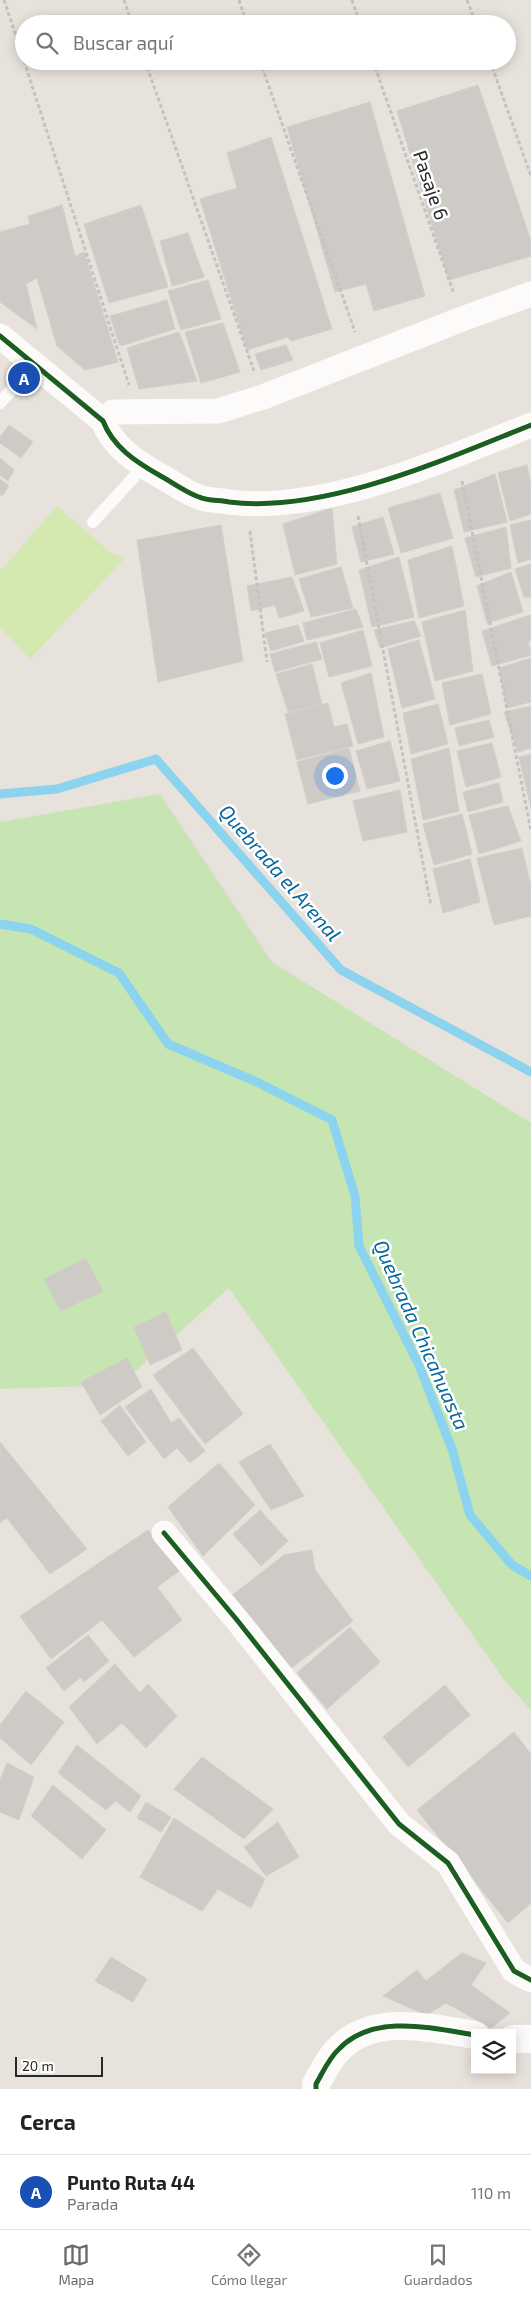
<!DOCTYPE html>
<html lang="es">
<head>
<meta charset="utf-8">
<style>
	body { margin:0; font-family:"Exo 2",sans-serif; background:#f6f6f6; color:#222 }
	.controls { position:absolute; right:15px; bottom:15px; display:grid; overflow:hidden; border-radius:0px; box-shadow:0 2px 12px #0003 }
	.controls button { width:45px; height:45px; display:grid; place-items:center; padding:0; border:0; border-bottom:1px solid #e0e0e0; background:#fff; color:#222; font:25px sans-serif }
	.scale { position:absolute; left:15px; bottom:12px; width:88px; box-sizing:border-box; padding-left:5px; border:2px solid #282828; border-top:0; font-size:14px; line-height:18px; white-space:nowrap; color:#282828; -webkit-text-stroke:4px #fff; paint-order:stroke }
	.you { position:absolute; left:334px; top:775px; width:18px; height:18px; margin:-12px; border:4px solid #fff; border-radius:50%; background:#1a73e8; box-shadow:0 0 0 8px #1a73e833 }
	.badge { display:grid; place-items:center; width:32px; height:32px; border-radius:50%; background:#6b6967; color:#fff; font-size:16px; font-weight:700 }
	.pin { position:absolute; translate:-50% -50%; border:2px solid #fff; box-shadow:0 1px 5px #0006 }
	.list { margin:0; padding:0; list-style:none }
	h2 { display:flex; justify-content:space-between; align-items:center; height:65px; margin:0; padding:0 20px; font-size:21px }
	h2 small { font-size:16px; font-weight:400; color:#767676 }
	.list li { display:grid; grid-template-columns:32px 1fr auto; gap:15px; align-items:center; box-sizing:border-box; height:75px; padding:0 20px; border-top:1px solid #e0e0e0 }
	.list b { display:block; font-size:19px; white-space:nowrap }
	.list p { margin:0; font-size:16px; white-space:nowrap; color:#767676 }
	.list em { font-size:16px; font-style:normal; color:#767676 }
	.icon { flex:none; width:28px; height:28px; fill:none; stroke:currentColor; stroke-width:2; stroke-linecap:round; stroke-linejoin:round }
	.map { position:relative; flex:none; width:531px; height:2089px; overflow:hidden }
	.search { position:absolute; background:#fff; box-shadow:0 2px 12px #0003; left:15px; right:15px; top:15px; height:55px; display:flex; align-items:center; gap:12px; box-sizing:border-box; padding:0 18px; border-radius:28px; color:#767676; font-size:19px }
	.sheet { height:140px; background:#fff }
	nav { display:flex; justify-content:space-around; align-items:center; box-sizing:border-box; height:70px; border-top:1px solid #e0e0e0; background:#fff; font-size:14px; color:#767676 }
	nav a { display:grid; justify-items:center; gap:2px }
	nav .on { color:#6b6967 }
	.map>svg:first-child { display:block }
	.green { fill:#c7e5b2 }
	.pitch { fill:#d4e9af }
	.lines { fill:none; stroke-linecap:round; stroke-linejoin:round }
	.stream { stroke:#8bd3ee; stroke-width:9 }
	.building { fill:#cecac6; stroke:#d2cec9 }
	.path { stroke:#c4c3c3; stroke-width:3; stroke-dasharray:4 2.5; stroke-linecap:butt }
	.service { stroke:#fcfbfa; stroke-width:12 }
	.minor { stroke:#fcfbfa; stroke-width:25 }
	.tertiary { stroke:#fcfbfa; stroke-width:28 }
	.cycleway-casing { stroke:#fff; stroke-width:8 }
	.cycleway { stroke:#1b5e20; stroke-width:5 }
	.labels { text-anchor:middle; stroke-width:5; stroke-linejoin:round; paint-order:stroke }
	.street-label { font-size:19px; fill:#282828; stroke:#fff }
	.water-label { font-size:20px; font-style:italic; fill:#05689f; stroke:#fff }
</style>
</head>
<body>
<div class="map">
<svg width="531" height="2089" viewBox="0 0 531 2089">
	<rect width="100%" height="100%" fill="#e8e2dc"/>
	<path class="green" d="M160,794l112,168 259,161v587l-26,-29 -276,-393 -109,97 -120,4v-567z"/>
	<path class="pitch" d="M57,506l54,47 14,5 -95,101 -30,-32v-56z"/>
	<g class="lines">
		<g class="stream">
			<path d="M0,794l57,-5 99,-30 185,211 190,102"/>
			<path d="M0,924l31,5 88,44 49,71 91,39 73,37 23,76 4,50 59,117 34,86 18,66 42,50 19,11"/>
		</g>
	</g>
	<g class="building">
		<path d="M478,85l53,156v15l-82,24 -52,-169z"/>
		<path d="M370,102l55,194 -51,15 -8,-27 -31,8 -48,-165z"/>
		<path d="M271,137l61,192 -41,12 -3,-4 -41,13 -47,-151 37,-11 -10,-35z"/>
		<path d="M62,205l13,51 9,-4 34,110 -33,8 -28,-24 -20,-68 -11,6 11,45 -37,-27v-70l30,-8 -2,-8z"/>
		<path d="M141,205l27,82 -59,16 -25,-79z"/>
		<path d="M188,233l16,44 -32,9 -12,-45z"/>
		<path d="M208,280l13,39 -40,11 -13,-39z"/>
		<path d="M167,300l8,29 -55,17 -10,-30z"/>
		<path d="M223,323l17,49 -39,11 -16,-51z"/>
		<path d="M179,332l18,49 -58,8 -12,-41z"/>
		<path d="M286,345l7,15 -32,10 -6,-16z"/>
		<path d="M9,425l24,17 -12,16 -21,-15v-6z"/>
		<path d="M0,458l14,12 -6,11 -8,-6z"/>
		<path d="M527,465l4,21v28l-21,7 -12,-48z"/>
		<path d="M495,474l12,48 -43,10 -10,-42z"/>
		<path d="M0,479l9,7 -7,10 -2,-2z"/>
		<path d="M440,493l13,45 -52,15 -13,-45z"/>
		<path d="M332,508l5,56 -42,11 -12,-51z"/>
		<path d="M383,517l11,37 -33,8 -9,-35z"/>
		<path d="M531,520v39l-13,4 -8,-38z"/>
		<path d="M221,525l22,136 -85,21 -21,-142z"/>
		<path d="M506,527l5,41 -35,9 -11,-39z"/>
		<path d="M452,546l12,60 -45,12 -11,-58z"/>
		<path d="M399,557l15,60 -42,10 -13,-57z"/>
		<path d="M531,564v33h-7l-9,-28z"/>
		<path d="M341,567l12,41 -42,9 -12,-38z"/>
		<path d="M511,572l12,40 -36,11 -10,-37z"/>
		<path d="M292,577l12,34 -25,7 -4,-13 -24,6 -4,-25z"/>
		<path d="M356,609l7,18 -56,13 -4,-17z"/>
		<path d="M465,610l8,61 -38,10 -13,-59z"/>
		<path d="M530,615l1,25 -3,1 3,14 -39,11 -10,-35z"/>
		<path d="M414,621l7,15 -41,12 -6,-18z"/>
		<path d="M298,625l6,16 -33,10 -6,-18z"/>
		<path d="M363,630l9,36 -43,11 -9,-34z"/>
		<path d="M419,640l16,59 -33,9 -14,-59z"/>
		<path d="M316,642l6,17 -47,13 -5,-18z"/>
		<path d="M531,658v44l-24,6 -8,-40z"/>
		<path d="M312,664l10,40 -34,8 -12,-38z"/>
		<path d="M371,673l13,64 -26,7 -17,-61z"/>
		<path d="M482,674l9,40 -41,11 -8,-42z"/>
		<path d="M328,703l6,24 13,-3 6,22 -56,14 -12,-46z"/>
		<path d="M438,704l10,40 -37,10 -8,-41z"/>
		<path d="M531,706v42l-13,4 -14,-40z"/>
		<path d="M489,720l5,17 -35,9 -4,-18z"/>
		<path d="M390,741l10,40 -33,8 -11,-38z"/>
		<path d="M492,743l9,34 -35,10 -9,-36z"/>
		<path d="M349,748l11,43 -52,13 -11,-42z"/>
		<path d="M449,748l10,63 -36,9 -12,-61z"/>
		<path d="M531,754v54l-12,-51z"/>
		<path d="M499,783l4,19 -35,10 -5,-20z"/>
		<path d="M400,790l7,42 -44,9 -10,-40z"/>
		<path d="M508,806l13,35 -42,13 -10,-39z"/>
		<path d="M462,814l10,40 -38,11 -11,-41z"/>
		<path d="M522,848l9,38v30l-37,9 -17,-67z"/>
		<path d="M470,859l10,43 -37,11 -10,-44z"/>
		<path d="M86,1258l17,33 -42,20 -17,-32z"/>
		<path d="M166,1312l16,38 -32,15 -16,-38z"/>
		<path d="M193,1348l50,66 -38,30 -52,-69z"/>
		<path d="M127,1358l15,29 -42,28 -19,-33z"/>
		<path d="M151,1389l20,34 8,-5 26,33 -15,12 -13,-15 -13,11 -39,-52z"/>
		<path d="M120,1405l26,37 -18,14 -27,-35z"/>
		<path d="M0,1442l87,107 -37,25 -43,-56 -7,5z"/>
		<path d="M270,1444l34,52 -33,14 -32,-48z"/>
		<path d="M219,1463l36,42 -52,51 -35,-49z"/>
		<path d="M260,1510l28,31 -27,25 -28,-32z"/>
		<path d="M148,1530l34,39 -25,18 25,33 -48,37 -32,-37 -51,39 -31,-43z"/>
		<path d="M312,1550l3,20 38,51 -67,51 -56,-75 54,-42z"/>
		<path d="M350,1627l30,35 -53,47 -30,-36z"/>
		<path d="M88,1635l21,26 -25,21 -3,-5 -17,14 -18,-23z"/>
		<path d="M115,1664l25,29 8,-9 29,32 -31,32 -24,-25 -25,21 -28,-37z"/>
		<path d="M445,1685l25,30 -62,52 -25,-30z"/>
		<path d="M26,1691l38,31 -33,43 -31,-27v-13z"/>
		<path d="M514,1732l17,22v149l-23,20 -91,-113z"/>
		<path d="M77,1745l64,51 -11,16 -14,-11 -10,9 -48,-37z"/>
		<path d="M202,1757l71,52 -29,30 -70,-50z"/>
		<path d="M7,1763l27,14 -15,43 -19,-8v-32z"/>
		<path d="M53,1785l53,45 -24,29 -51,-43z"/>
		<path d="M146,1802l25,15 -10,15 -24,-14z"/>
		<path d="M174,1818l91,61 -14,29 -33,-19 -16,22 -62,-34z"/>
		<path d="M278,1822l21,35 -33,19 -22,-29z"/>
		<path d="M462,1953l24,10 -15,22 39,28 -19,15 -45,-25 -20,12 -43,-19 34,-26 9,11z"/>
		<path d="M111,1957l36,22 -14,23 -38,-21z"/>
	</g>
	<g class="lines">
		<g class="path">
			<path d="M4,0l20,60"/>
			<path d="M124,0l8,24"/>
			<path d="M239,0l8,24"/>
			<path d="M352,0l8,24"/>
			<path d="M467,0l9,24"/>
			<path d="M24,61l105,324"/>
			<path d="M145,61l109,310"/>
			<path d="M260,61l95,271"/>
			<path d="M373,61l81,233"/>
			<path d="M490,61l41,115"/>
			<path d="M462,481l69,350"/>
			<path d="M358,516l73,390"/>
			<path d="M250,531l17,131"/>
		</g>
		<g class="service">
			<path d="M0,403l34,-38"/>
			<path d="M93,522l51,-56"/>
		</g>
		<g class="minor">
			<path d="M0,336l103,85c10,26 33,41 56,54 13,7 26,17 40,22 8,4 21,3 30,5 95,12 214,-42 302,-77"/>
			<path d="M103,421l10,-9 105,-1 45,-14 199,-78 69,-25"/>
			<path d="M164,1533l73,87 162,204 49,39 66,108 17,9"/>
		</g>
		<g class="tertiary">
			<path d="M512,2039h19"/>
			<path d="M316,2089v-5c7,-12 13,-26 23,-35 34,-36 93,-21 136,-14"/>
		</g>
		<g class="cycleway-casing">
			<g id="cycleway">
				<path d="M0,336l103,85c10,26 33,41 56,54 13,7 26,17 40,22 8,4 21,3 30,5 95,12 214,-42 302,-77"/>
				<path d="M164,1533l73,87 162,204 49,39 66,108 17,9"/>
				<path d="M316,2089v-5c7,-12 13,-26 23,-35 34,-36 93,-21 136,-14"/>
			</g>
		</g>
		<use href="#cycleway" class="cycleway"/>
	</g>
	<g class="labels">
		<g class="street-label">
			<text transform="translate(431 185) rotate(71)" y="7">Pasaje 6</text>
		</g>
		<g class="water-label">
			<text transform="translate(280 873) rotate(49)" y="7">Quebrada el Arenal</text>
			<text transform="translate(421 1335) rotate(66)" y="7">Quebrada Chicahuasta</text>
		</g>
	</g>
</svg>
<div class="controls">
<button><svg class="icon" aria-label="layers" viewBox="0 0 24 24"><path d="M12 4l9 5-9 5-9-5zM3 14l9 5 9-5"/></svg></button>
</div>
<div class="scale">20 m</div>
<div class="you"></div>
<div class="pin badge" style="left:24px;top:378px;background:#1a4fb4">A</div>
<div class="search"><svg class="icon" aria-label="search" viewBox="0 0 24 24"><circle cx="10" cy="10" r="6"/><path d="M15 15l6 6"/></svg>Buscar aquí</div>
</div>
<section class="sheet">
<h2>Cerca<small></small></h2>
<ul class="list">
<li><span class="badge" style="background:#1a4fb4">A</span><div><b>Punto Ruta 44</b><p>Parada</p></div><em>110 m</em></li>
</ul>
</section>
<nav>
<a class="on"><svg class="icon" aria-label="map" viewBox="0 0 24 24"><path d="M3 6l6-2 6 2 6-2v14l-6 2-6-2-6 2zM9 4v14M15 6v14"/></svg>Mapa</a>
<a><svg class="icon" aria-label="directions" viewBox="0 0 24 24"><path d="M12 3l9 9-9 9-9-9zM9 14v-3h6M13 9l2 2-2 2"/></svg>Cómo llegar</a>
<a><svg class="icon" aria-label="saved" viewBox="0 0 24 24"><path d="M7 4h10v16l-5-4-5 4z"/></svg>Guardados</a>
</nav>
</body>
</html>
